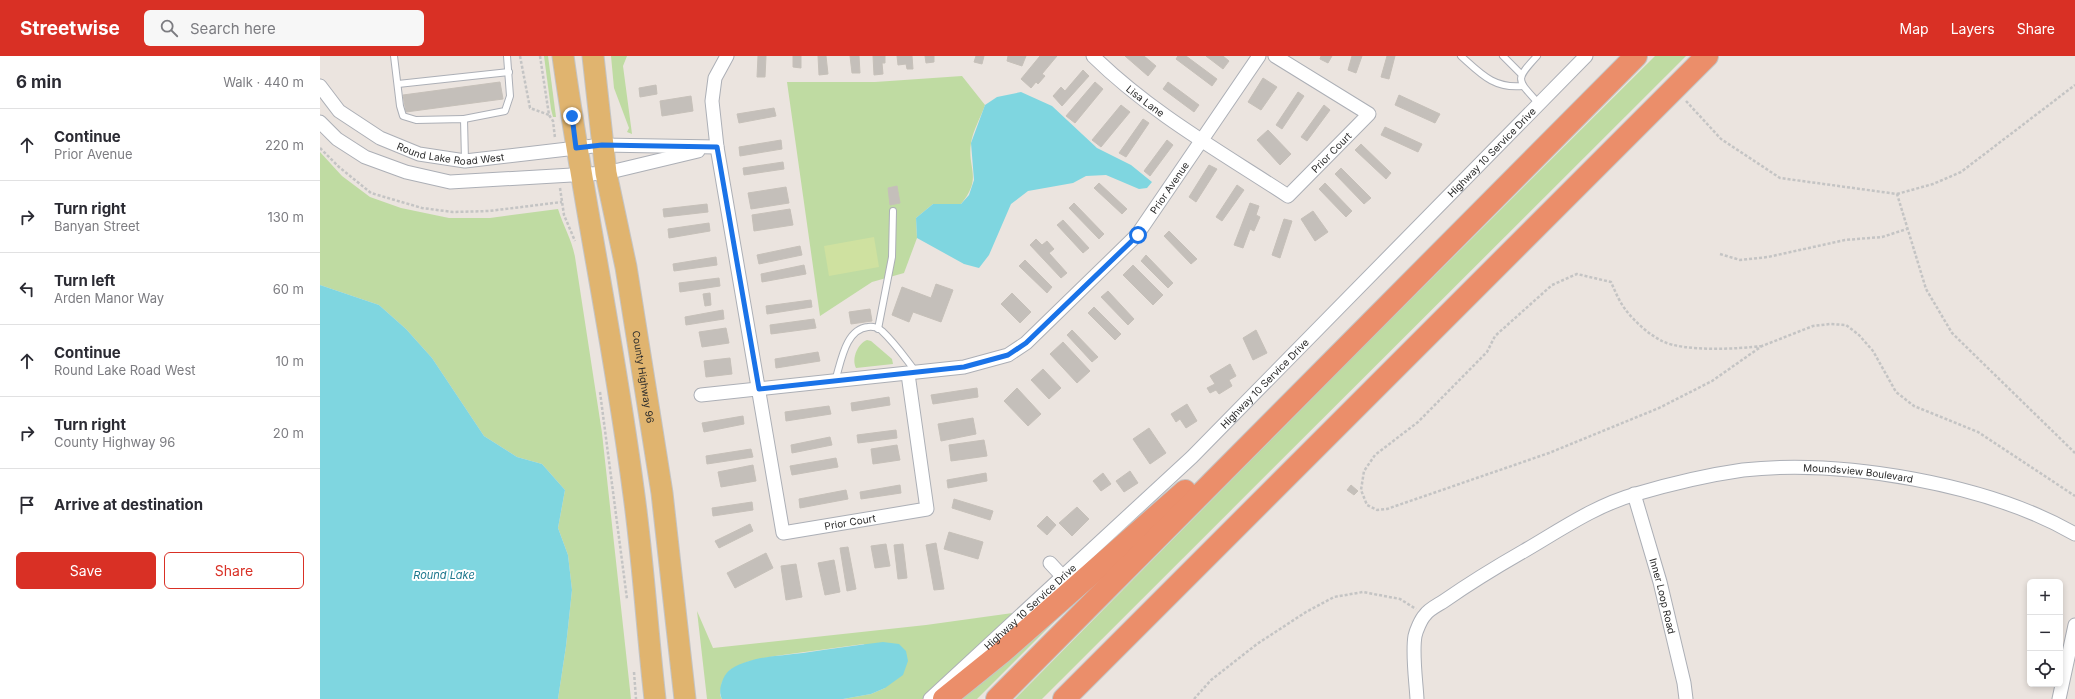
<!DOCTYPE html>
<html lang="en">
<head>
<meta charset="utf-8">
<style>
	body { margin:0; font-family:Inter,sans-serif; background:#f7f7f7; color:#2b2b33 }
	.controls { position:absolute; right:12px; bottom:12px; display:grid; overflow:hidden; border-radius:6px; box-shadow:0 2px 6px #0003 }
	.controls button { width:36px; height:36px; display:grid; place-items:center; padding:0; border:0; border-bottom:1px solid #e1e1e2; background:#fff; color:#2b2b33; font:20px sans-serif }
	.stop { position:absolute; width:12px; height:12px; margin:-9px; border:3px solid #1a73e8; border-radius:50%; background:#fff }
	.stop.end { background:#1a73e8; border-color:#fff; box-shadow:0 1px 4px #0008 }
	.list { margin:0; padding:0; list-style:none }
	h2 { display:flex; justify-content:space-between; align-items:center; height:52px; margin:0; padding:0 16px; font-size:17px }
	h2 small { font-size:13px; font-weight:400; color:#7c7c81 }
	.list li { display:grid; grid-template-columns:26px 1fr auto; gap:12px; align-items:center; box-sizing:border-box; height:72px; padding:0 16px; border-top:1px solid #e1e1e2 }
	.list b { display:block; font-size:15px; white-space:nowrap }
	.list p { margin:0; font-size:13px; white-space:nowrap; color:#7c7c81 }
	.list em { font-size:13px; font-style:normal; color:#7c7c81 }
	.actions { display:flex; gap:8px; padding:12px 16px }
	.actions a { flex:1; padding:9px 0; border:1px solid #d93025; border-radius:6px; text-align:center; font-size:14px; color:#d93025 }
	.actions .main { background:#d93025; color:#fff }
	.icon { flex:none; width:22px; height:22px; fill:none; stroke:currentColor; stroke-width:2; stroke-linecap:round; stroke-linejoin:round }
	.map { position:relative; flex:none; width:1755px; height:643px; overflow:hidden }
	header { display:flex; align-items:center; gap:24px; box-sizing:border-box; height:56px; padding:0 20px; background:#d93025; color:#fff }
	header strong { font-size:19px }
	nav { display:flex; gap:22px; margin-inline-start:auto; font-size:14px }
	.search { width:280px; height:36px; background:#f7f7f7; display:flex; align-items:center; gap:10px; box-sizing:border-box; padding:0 14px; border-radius:6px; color:#7c7c81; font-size:15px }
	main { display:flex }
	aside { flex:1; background:#fff }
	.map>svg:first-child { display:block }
	.green { fill:#bfdba2 }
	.pitch { fill:#cfe1a0 }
	.water { fill:#7fd6e0 }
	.building { fill:#c4bfba; stroke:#c6c0b9 }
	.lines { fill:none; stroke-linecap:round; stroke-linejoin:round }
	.lane-casing { stroke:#acafb6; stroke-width:8 }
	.street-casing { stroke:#acafb6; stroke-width:15 }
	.primary-casing { stroke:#c4c4c4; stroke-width:23 }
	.highway-casing { stroke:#c4c4c4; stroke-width:24 }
	.path { stroke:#c4c4c4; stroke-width:2.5; stroke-dasharray:3 2; stroke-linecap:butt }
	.lane { stroke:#fff; stroke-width:6 }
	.street { stroke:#fff; stroke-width:13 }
	.primary { stroke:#e0b46f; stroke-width:21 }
	.highway { stroke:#eb8e6a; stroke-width:22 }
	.route { stroke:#1a73e8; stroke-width:5 }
	.labels { text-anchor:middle; stroke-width:4; stroke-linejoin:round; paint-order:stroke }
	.street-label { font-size:10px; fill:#2b2b2b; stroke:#fff }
	.water-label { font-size:11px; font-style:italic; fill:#1e788d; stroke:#fff }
</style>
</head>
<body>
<header>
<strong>Streetwise</strong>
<div class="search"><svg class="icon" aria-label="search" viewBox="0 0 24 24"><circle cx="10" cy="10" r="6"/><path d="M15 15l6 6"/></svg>Search here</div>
<nav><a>Map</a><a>Layers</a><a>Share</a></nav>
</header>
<main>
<aside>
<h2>6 min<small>Walk · 440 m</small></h2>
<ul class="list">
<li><svg class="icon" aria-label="ahead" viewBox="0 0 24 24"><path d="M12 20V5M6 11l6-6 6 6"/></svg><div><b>Continue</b><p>Prior Avenue</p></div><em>220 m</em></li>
<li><svg class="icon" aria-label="right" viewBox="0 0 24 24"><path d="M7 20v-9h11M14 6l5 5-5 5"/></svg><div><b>Turn right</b><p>Banyan Street</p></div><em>130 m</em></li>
<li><svg class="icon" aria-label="left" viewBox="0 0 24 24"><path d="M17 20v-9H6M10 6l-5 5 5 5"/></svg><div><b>Turn left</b><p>Arden Manor Way</p></div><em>60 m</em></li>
<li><svg class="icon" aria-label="ahead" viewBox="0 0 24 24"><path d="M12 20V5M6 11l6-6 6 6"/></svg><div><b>Continue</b><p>Round Lake Road West</p></div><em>10 m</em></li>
<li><svg class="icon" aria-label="right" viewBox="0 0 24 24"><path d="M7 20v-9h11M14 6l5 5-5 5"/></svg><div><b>Turn right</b><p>County Highway 96</p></div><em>20 m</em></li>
<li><svg class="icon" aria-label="arrive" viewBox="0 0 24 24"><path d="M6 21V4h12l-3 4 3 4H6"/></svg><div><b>Arrive at destination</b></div></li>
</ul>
<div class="actions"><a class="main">Save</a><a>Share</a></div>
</aside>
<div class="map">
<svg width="1755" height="643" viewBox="0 0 1755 643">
	<rect width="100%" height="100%" fill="#ebe4df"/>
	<g class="green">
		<path d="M224,0h4l8,61h-3l-2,-8z"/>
		<path d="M291,0h16l-4,10 9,68 -5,-2 2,-4 -15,-40z"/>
		<path d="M1335,0h31l-644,643h-27l336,-340z"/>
		<path d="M642,20l23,29c-4,12 -12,25 -14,38 -4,26 12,34 -10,61h-28l-17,14 1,20 -13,35 -32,9 -52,34 -33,-234h88z"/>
		<path d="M0,96l22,24 28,21 31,11 48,10h41l68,-9c5,16 14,31 17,48l27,176 29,266h-73l8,-53 6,-56 -4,-35 -10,-27 7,-38 -23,-26 -25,-7 -33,-21 -52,-78 -26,-29 -27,-24 -59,-20z"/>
		<path d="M547,284l4,1 21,18 1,5 -37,4c-5,-9 2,-25 11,-28z"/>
		<path d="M377,555l16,37 213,-23 93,-13 -96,87h-80l28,-5 14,-6 -21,-44 -89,12 -28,6 -17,8 -8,12 -2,13 2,4h-15z"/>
		<path d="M731,561l3,5 -77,77h-22z"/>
	</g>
	<path class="pitch" d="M554,181l5,30 -50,9 -5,-30z"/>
	<g class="water">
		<path d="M701,36l31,14 45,42 34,17 21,17 -5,6 -8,1 -33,-14 -20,1 -13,7 -45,8 -17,13 -22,51 -10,13 -15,-4 -47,-26 -1,-20 17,-14h28l8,-9 5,-15 -3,-37 14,-38 12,-8z"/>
		<path d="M0,229l59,20 27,24 26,29 52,78 33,21 25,7 23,26 -7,38 10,27 4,35 -6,56 -8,53h-238z"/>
		<path d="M563,586l16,2 7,7 2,10 -5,14 -18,13 -14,6 -28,5h-121c-5,-8 1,-25 9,-30 21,-13 49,-13 72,-16 27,-4 53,-8 80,-11z"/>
	</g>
	<g class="building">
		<path d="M438,0h8l-1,21h-8z"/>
		<path d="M473,0h8v12l-8,-1z"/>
		<path d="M498,0h8l2,18 -9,1z"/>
		<path d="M530,0h9l1,17h-8z"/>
		<path d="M553,0h12v7h-3l1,11 -9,1z"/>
		<path d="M577,0h15l1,13h-6l-1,-5 -8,1z"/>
		<path d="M605,0h9v6l-8,1z"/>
		<path d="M656,0h8l-2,8 -8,-2z"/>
		<path d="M688,0h18l-4,10 -15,-5z"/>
		<path d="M720,0h17l-15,18 3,2 -7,8 -2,-2 -5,6 -10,-9z"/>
		<path d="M805,0h19l12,10 -8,10z"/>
		<path d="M858,0h8l31,23 -5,7 -36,-27z"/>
		<path d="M886,0h17l6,5 -6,8z"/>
		<path d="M1001,0h11l-4,7 -8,-4z"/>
		<path d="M1032,0h10l-6,17 -8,-3z"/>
		<path d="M1067,0h8l-6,23 -8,-2z"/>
		<path d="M763,14l6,6 -27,30 -9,-10 8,-9 4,4z"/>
		<path d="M943,22l14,9 -16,23 -13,-8z"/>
		<path d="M180,26l3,17 -97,13 -3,-17z"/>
		<path d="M775,26l8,7 -28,34 -9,-7z"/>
		<path d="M848,26l31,23 -5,7 -31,-23z"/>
		<path d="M336,29l1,9 -17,3 -1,-9z"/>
		<path d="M978,36l6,4 -22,33 -6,-4z"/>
		<path d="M1079,39l41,19 -5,9 -40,-18z"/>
		<path d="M371,40l2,15 -31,5 -2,-15z"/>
		<path d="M801,49l9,7 -29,35 -9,-7z"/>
		<path d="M1004,49l6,5 -23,31 -6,-4z"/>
		<path d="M454,52l2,8 -37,7 -2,-9z"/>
		<path d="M823,63l6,4 -23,34 -7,-4z"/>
		<path d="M1065,71l37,17 -4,8 -37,-17z"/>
		<path d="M948,74l23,24 -11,11 -23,-25z"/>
		<path d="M461,84l1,9 -42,7 -1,-9z"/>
		<path d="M847,84l6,5 -23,31 -6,-5z"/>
		<path d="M1041,88l30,29 -5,6 -31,-29z"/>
		<path d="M463,106l1,7 -40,6 -1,-7z"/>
		<path d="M889,109l8,4 -21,33 -7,-5z"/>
		<path d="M1021,112l30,30 -7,6 -29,-30z"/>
		<path d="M779,127l28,26 -5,5 -28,-26z"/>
		<path d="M1005,127l27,28 -6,6 -27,-28z"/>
		<path d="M917,129l7,5 -22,31 -6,-4z"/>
		<path d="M577,130l3,17 -10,2 -2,-17z"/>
		<path d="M466,131l3,16 -38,6 -3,-16z"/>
		<path d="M754,147l30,31 -5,5 -30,-31z"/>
		<path d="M930,147l9,3 -3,9 4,2 -6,14 -4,-2 -7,19 -9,-3z"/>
		<path d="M387,148l1,8 -44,5 -1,-8z"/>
		<path d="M470,153l3,16 -39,6 -2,-16z"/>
		<path d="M993,155l15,21 -13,9 -14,-22z"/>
		<path d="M964,163l8,2 -12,37 -8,-3z"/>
		<path d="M743,164l26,28 -6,5 -26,-28z"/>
		<path d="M389,167l1,8 -41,7 -1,-9z"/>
		<path d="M849,175l28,28 -6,5 -27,-28z"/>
		<path d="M716,183l6,6 5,-4 7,8 -5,4 18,20 -6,5 -31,-33z"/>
		<path d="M480,190l2,9 -43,9 -2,-9z"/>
		<path d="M826,199l27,28 -5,5 -27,-27z"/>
		<path d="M396,201l1,8 -43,6 -1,-7z"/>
		<path d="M705,204l27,27 -5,6 -28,-27z"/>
		<path d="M484,209l2,9 -44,8 -1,-8z"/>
		<path d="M813,209l30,30 -10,10 -30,-30z"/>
		<path d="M399,222l1,8 -40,6 -1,-9z"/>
		<path d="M616,228l17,6 -12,32 -28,-10 -4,10 -17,-7 10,-28 29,11z"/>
		<path d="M788,235l26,28 -6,6 -27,-28z"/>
		<path d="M390,237l1,12 -6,1 -2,-12z"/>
		<path d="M692,237l19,19 -11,11 -19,-19z"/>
		<path d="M491,244l1,7 -45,7 -1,-8z"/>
		<path d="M774,251l27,27 -6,6 -27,-27z"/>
		<path d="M550,253l2,12 -21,3 -2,-12z"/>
		<path d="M403,254l1,9 -38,6 -1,-8z"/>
		<path d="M494,263l2,9 -45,6 -1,-9z"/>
		<path d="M406,272l3,15 -27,4 -3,-15z"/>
		<path d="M752,274l26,27 -6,5 -25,-27z"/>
		<path d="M936,274l11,23 -14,7 -10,-22z"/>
		<path d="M743,286l27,29 -13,12 -27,-29z"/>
		<path d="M498,296l2,9 -44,7 -1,-9z"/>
		<path d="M410,302l2,16 -26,3 -2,-16z"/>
		<path d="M910,308l6,12 -7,4 3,6 -13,8 -3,-4 -6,3 -3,-5 8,-4 -5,-8z"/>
		<path d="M723,313l18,19 -12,11 -18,-19z"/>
		<path d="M657,332l1,9 -45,7 -2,-9z"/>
		<path d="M697,332l24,26 -13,12 -24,-25z"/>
		<path d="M569,341l1,8 -38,6 -1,-8z"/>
		<path d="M867,348l10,17 -11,7 -6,-9 -4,3 -5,-8z"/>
		<path d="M509,350l2,8 -45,7 -1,-9z"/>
		<path d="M423,360l1,8 -40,8 -2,-9z"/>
		<path d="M653,362l3,16 -35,7 -3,-17z"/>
		<path d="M829,372l17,25 -16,11 -17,-25z"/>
		<path d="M576,374l1,8 -39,5 -1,-8z"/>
		<path d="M510,381l2,8 -40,8 -1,-8z"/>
		<path d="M664,384l3,16 -36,5 -2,-16z"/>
		<path d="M577,389l3,15 -27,4 -2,-15z"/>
		<path d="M431,393l2,8 -46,7 -1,-8z"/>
		<path d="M516,402l2,9 -46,8 -2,-9z"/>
		<path d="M433,409l3,16 -35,6 -3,-15z"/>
		<path d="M810,415l8,12 -14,9 -8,-11z"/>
		<path d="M666,417l1,8 -39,7 -1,-8z"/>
		<path d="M783,417l8,11 -10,7 -8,-10z"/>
		<path d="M580,429l1,8 -40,6 -1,-7z"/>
		<path d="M1031,429l7,6 -4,4 -7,-5z"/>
		<path d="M526,434l2,9 -48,9 -1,-9z"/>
		<path d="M634,443l39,12 -3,9 -38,-12z"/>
		<path d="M432,446l1,8 -40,6 -1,-8z"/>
		<path d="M757,451l12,12 -17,17 -13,-13z"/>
		<path d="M727,460l9,9 -9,10 -10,-9z"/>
		<path d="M430,468l3,7 -34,17 -4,-7z"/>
		<path d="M629,476l34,10 -5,17 -34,-10z"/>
		<path d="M616,487l8,46 -10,1 -8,-45z"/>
		<path d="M566,488l4,22 -15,2 -4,-22z"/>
		<path d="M583,488l4,34 -9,1 -4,-34z"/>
		<path d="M528,491l8,42 -9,2 -7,-43z"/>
		<path d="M446,497l7,15 -38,20 -8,-15z"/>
		<path d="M514,504l6,32 -15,3 -7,-32z"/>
		<path d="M476,508l6,33 -16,3 -5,-34z"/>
	</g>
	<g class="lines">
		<g class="lane-casing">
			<g id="lane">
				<path d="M74,0l6,50 3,10 13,4 48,-1 1,42"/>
				<path d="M1141,0c20,18 33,33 62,30"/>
				<path d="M1183,0l18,18"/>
				<path d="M1217,0c-23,25 -20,23 2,48"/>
				<path d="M78,28l111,-12"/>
				<path d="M144,63l41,-8 5,-15 -3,-40"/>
				<path d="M558,273l14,-72 1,-46"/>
				<path d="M515,325c6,-18 10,-52 33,-54 5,-1 11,1 14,4 13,12 23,27 34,41"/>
			</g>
		</g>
		<g class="street-casing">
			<g id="street">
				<path id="s1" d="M407,0l-12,22 -3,23 5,46 66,386 144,-24 -19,-135"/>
				<path id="s2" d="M773,0c58,57 128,96 195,140l81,-82 -94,-58"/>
				<path id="s3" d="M0,30l19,25 41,27 39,16 46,7 137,-16 115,2"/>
				<path d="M0,66l17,17 28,18 41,15 44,10 156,-9 92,-22"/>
				<path id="s4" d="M381,339l263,-28 44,-12 18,-12 111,-108 122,-179"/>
				<path id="s5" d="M1314,438l26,88 24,101 2,16"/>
				<path d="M730,507l13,14"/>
				<path id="s6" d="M610,643l262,-242 394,-401"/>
				<path id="s7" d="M1097,643c-1,-18 -5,-46 -2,-63 1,-5 6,-17 10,-21 4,-6 13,-10 19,-14 26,-18 52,-34 80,-50 36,-21 72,-46 112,-57 34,-10 72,-19 107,-24 100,-11 245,14 332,64"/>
				<path d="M1739,643l16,-74"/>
			</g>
		</g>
		<g class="primary-casing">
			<g id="primary">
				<path d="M243,0c20,145 51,287 70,432 10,70 14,141 22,211"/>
				<path id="s8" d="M273,0l13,117 20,94 36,226 23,206"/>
			</g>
		</g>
		<g class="highway-casing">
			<g id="highway">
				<path d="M624,643l57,-46 184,-162"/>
				<path d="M677,643l639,-643"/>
				<path d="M744,643l643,-643"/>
			</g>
		</g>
		<g class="path">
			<path d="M200,0l10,52 19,7"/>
			<path d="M220,0l9,59 4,6 2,17"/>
			<path d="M1366,45l35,38 59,39 117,16 29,95 26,44 123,120"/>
			<path d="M0,92l19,19 32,26 51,15 31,4 36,-1 73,-9"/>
			<path d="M240,132l4,27 11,26"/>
			<path d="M1577,138l36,-10 28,-12 114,-87"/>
			<path d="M1400,198l20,6 28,-3 77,-17 37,-3 25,-8"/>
			<path d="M1442,290c-24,3 -78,6 -100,-5 -14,-7 -28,-20 -37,-32 -6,-8 -10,-18 -14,-27l-34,-8 -25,11 -57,51 -8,16 -69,70 -43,33 -11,16 -3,19 6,15 10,5 10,-1 162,-56 110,-45 53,-27 50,-35 51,-20 17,-2 16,1 13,10 14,16 23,41 18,14 64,26 97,64"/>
			<path d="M280,336l27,207"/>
			<path d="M314,616l2,27"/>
			<path d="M874,643l17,-19 46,-36 49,-32 28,-15 29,-5 37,7 16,10"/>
		</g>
		<use href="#lane" class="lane"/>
		<use href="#street" class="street"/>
		<use href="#primary" class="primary"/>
		<use href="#highway" class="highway"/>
	</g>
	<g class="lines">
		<path class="route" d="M252,60l4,32 26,-3 115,2 42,242 205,-22 44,-12 18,-12 112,-108"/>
	</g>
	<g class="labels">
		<g class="street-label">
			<text dy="4" stroke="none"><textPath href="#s2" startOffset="69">Lisa Lane</textPath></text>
			<text dy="4" stroke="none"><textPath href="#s3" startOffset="154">Round Lake Road West</textPath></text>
			<text dy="4" stroke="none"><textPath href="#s2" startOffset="302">Prior Court</textPath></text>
			<text dy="4" stroke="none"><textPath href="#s6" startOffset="784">Highway 10 Service Drive</textPath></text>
			<text dy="4" stroke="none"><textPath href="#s4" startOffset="544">Prior Avenue</textPath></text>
			<text dy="4" stroke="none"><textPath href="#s8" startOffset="325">County Highway 96</textPath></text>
			<text dy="4" stroke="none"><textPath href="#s6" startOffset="460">Highway 10 Service Drive</textPath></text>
			<text dy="4" stroke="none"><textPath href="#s7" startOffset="556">Moundsview Boulevard</textPath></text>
			<text dy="4" stroke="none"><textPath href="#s1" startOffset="554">Prior Court</textPath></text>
			<text dy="4" stroke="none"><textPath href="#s5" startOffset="106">Inner Loop Road</textPath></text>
			<text dy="4" stroke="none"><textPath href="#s6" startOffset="136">Highway 10 Service Drive</textPath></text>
		</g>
		<g class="water-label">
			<text x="124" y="523">Round Lake</text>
		</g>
	</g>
</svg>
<div class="controls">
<button>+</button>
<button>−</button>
<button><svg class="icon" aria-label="locate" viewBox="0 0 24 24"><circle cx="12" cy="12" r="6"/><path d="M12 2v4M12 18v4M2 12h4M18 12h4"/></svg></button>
</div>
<div class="stop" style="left:818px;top:179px"></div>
<div class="stop end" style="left:252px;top:60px"></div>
</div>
</main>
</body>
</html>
